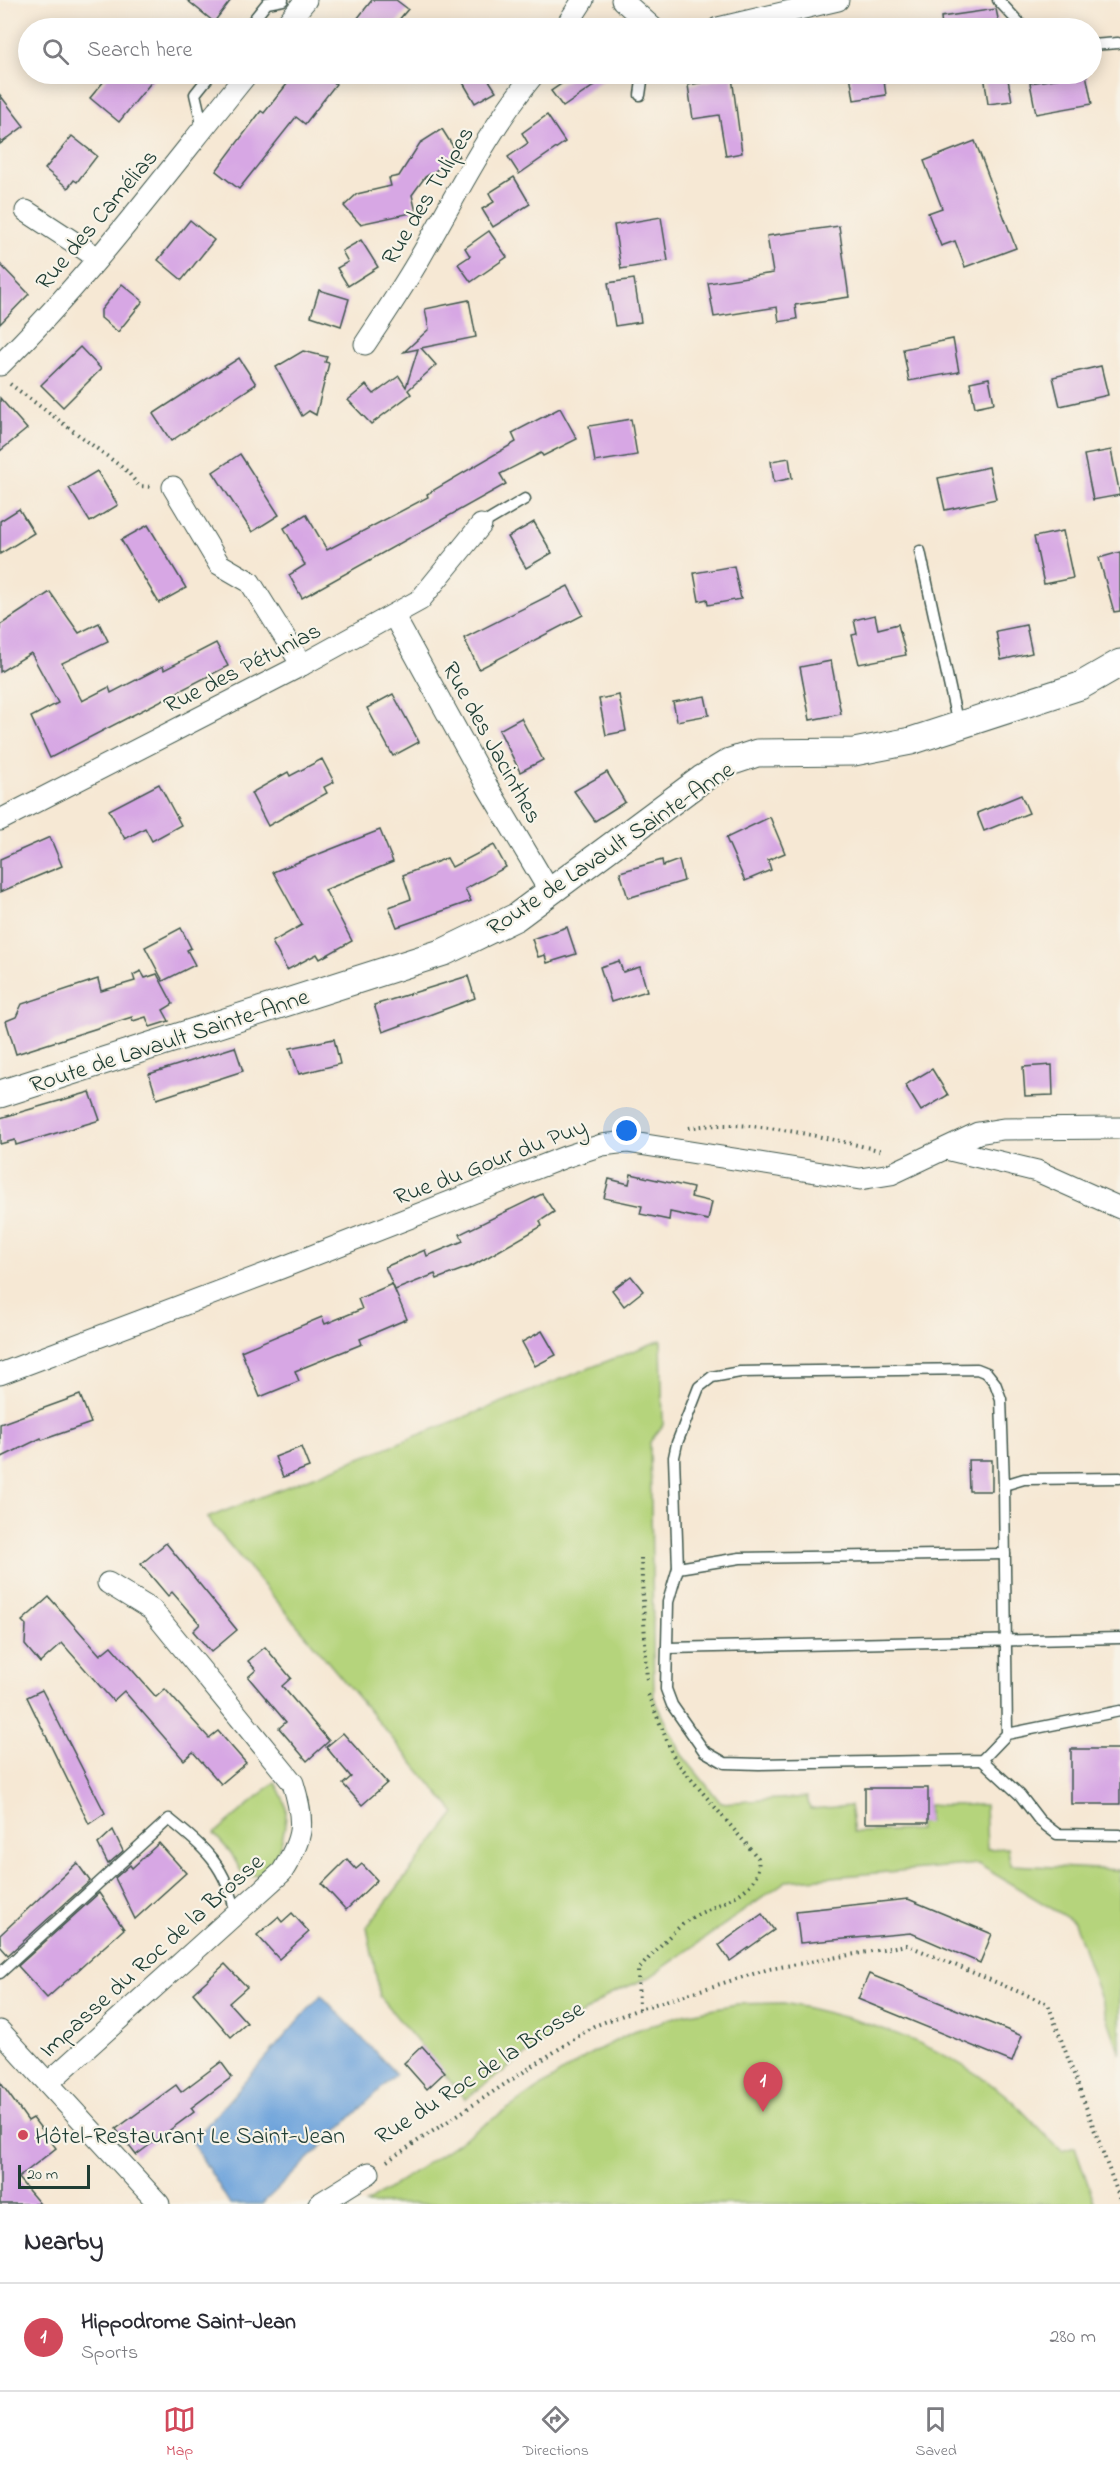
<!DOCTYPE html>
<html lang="en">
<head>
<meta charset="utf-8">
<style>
	body { margin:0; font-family:"Indie Flower",sans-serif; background:#f7f7f7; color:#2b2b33 }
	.scale { position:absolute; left:18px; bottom:15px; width:72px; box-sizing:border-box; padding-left:6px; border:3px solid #1f3d34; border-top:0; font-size:16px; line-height:21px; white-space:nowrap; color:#1f3d34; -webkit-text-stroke:4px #f7f3e8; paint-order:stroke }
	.you { position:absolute; left:627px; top:1131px; width:21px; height:21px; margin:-15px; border:4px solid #fff; border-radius:50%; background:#1a73e8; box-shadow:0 0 0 9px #1a73e833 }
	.badge { display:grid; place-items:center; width:39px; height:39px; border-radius:50%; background:#d1495b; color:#fff; font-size:20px; font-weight:700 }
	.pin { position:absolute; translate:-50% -50px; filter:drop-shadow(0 2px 3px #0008) }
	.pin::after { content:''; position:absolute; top:32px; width:21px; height:18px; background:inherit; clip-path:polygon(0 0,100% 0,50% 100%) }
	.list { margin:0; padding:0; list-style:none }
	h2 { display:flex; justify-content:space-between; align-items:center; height:78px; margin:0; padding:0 24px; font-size:26px }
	h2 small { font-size:20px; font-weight:400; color:#7c7c81 }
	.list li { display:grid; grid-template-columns:39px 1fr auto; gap:18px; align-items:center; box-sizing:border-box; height:108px; padding:0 24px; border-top:2px solid #e1e1e2 }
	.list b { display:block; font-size:22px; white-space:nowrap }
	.list p { margin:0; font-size:20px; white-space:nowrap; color:#7c7c81 }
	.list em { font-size:20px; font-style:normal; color:#7c7c81 }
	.icon { flex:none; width:33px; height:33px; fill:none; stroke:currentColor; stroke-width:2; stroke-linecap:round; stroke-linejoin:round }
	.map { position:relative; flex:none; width:1120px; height:2204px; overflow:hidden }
	.search { position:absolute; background:#fff; box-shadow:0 3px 15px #0003; left:18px; right:18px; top:18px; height:66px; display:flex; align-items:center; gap:15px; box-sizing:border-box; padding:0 21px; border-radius:33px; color:#7c7c81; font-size:22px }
	.sheet { height:186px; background:#fff }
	nav { display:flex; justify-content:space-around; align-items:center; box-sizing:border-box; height:84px; border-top:2px solid #e1e1e2; background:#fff; font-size:16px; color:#7c7c81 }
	nav a { display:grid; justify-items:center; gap:3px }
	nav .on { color:#d1495b }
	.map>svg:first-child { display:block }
	.green { fill:#b5d47b; stroke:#6a8858; stroke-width:1.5 }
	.water { fill:#6da3db; stroke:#467088; stroke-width:1.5 }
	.building { fill:#d7a7e4 }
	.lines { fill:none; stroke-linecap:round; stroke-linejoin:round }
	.service-casing { stroke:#3f574c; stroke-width:13 }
	.minor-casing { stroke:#3f574c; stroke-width:23 }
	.tertiary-casing { stroke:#3f574c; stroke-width:29 }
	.path { stroke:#3f574c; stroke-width:4; stroke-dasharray:1.5 4.5; stroke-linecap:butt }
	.service { stroke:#fff; stroke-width:10 }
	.minor { stroke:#fff; stroke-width:21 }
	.tertiary { stroke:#fff; stroke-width:27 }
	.poi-dot { fill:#d1495b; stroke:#f7f3e8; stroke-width:2 }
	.labels { text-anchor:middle; stroke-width:4.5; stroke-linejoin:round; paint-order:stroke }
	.street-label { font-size:24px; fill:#1f3d34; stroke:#f7f3e8 }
	.poi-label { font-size:24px; fill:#1f3d34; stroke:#f7f3e8; text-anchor:start }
</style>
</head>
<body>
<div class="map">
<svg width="1120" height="2204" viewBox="0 0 1120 2204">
	<rect width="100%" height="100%" fill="#f7f3e8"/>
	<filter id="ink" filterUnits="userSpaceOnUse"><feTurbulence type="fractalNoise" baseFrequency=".0167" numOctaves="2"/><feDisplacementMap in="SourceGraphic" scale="12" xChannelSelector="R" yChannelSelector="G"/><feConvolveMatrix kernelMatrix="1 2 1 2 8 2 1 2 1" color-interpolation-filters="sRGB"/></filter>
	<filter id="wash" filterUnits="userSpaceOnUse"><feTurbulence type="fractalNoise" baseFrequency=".008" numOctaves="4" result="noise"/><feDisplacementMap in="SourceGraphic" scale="24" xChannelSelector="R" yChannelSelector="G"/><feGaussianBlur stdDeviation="1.35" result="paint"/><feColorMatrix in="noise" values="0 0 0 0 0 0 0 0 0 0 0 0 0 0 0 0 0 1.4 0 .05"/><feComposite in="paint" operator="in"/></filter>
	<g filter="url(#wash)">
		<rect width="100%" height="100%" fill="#f6e8d4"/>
		<g class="green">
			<path d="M661,1340l2,85 -13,17 4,255 28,58 39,48 86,-6 3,12 40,-3 4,26 65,-2v-7l9,-1v-17h57l2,44 21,-1 2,17 110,5v184l-46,-132 -96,-58 -192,17 -136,96 -40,17 -145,105 -85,-102 -13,-70 88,-114 -248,-295z"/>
			<path d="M275,1782c4,8 10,18 11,26 1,23 -11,75 -43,67l-12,-22 -17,-19z"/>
			<path d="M784,2003c79,16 151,38 215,87 23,17 41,42 63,61l13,-4 20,57h-729l224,-150 47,-24 47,-16 53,-10z"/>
		</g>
		<path class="water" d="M321,1995l75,79 -134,130h-32l-38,-62z"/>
		<g id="blocks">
			<g class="building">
				<path d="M187,0h44l-17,22z"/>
				<path d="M372,0h24l12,9 -16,19h-42z"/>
				<path d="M996,9l4,19h-58l-1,-11z"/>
				<path d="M110,74h48l-39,48 -29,-24z"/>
				<path d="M295,74h28l13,10 -31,40 -9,-7 -57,72 -23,-18 45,-60 3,2z"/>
				<path d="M458,74h27l11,17 -21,12z"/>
				<path d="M576,74h35l-48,33 -12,-16z"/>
				<path d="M850,74h33l3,21 -32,5z"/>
				<path d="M984,74h23l5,27 -24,3z"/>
				<path d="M1086,74l6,30 -56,10 -6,-31z"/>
				<path d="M732,77l10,76 -16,3 -7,-41 -26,4 -5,-34z"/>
				<path d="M0,95l24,31 -24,18z"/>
				<path d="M547,115l18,27 -46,32 -11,-17 20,-14 -6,-10z"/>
				<path d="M442,129l17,27 -34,21 -13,18 4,17 -56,12 -16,-18 13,-12 34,-8 -2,-8 10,-2 21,-33z"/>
				<path d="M72,136l25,20 -20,26 -3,-2 -6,8 -23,-19z"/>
				<path d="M975,141l41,107 -51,19 -10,-26 -14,5 -13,-33 14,-5 -18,-47z"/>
				<path d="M514,177l16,27 -37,23 -11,-18 12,-7 -5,-9z"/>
				<path d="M661,217l7,44 -47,8 -7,-44z"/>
				<path d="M190,220l24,20 -32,40 -24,-20z"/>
				<path d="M839,226l10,71 -54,8 2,14 -18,3 -2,-15 -63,10 -6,-34 65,-10 -6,-37z"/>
				<path d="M489,231l18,26 -36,25 -13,-18 12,-8 -5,-8z"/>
				<path d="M361,240l17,27 -30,19 -11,-18 11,-6 -6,-11z"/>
				<path d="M0,264l29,30 -29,30z"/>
				<path d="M634,279l7,43 -26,4 -7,-43z"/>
				<path d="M122,284l21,17 -25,31 -17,-14v-8z"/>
				<path d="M319,290l30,9 -8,27 -30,-10z"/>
				<path d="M469,300l7,37 -55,11 15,17 -28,25 3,4 -40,30 -23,-24 18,-15 8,9 25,-18 7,11 12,-38 -14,3 25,-23 -4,-20z"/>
				<path d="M953,339l6,33 -50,9 -6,-32z"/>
				<path d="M80,347l21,22 -38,38 -22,-22z"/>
				<path d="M303,351l24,6 -2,5 4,1 -13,52 -7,-4 -7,5 -26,-49z"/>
				<path d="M239,358l17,26 -85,57 -18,-27z"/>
				<path d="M1101,366l7,29 -48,11 -7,-29z"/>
				<path d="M989,378l5,25 -19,4 -5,-25z"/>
				<path d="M0,398l27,31 -27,22z"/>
				<path d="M560,408l17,31 -34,17 -2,-3 -41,21 6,10 -204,114 -13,-23 16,-10 -21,-37 22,-14 21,36 101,-53 -1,-3 89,-52 -4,-9z"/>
				<path d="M631,419l6,36 -42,7 -6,-36z"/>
				<path d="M1111,450l9,45 -27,5 -9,-45z"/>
				<path d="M240,454l39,61 -27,17 -39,-60z"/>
				<path d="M789,458l3,20 -18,4 -3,-21z"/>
				<path d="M989,467l7,32 -51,11 -7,-32z"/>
				<path d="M97,471l21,34 -28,17 -21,-34z"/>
				<path d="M19,509l15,24 -34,21v-33z"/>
				<path d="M534,522l18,31 -26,15 -18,-31z"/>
				<path d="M148,525l38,63 -27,15 -38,-63z"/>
				<path d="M1063,531l10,47 -29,6 -10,-47z"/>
				<path d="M1120,552v59l-6,1 -15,-54z"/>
				<path d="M734,566l7,33 -33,6 -1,-6 -8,2 -5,-28z"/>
				<path d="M568,586l15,29 -104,54 -15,-31z"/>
				<path d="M50,592l29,41 20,-10 9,18 -46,22 20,38 27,-14 2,6 52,-27 1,4 52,-27 12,23 -178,92 -19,-41 27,-14 -27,-50 -31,19v-47z"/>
				<path d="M875,615l3,14 20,-5 8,31 -47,9 -7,-29 5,-1 -3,-14z"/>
				<path d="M1026,625l6,28 -31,7 -5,-29z"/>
				<path d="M831,661l10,53 -31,6 -10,-53z"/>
				<path d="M393,694l26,48 -26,14 -26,-48z"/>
				<path d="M619,695l7,36 -20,4 -7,-36z"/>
				<path d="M705,696l4,19 -32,6 -4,-19z"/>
				<path d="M521,718l22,42 -23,12 -21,-42z"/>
				<path d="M322,759l12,23 -10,5 3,6 -59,33 -17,-33 37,-21 2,4z"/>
				<path d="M607,772l18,30 -30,19 -21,-30z"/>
				<path d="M159,784l22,41 -29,16 -7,-13 -20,11 -16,-29z"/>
				<path d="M1021,795l8,18 -45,18 -7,-18z"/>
				<path d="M770,817l15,36 -17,7 3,10 -26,11 -19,-43z"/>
				<path d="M380,830l13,32 -68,28 27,51 -32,18 -3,-5 -30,16 -15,-28 30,-17 -29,-53z"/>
				<path d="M50,837l12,29 -62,26v-33z"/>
				<path d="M494,845l12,22 -41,22 6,12 -74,26 -8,-20 22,-8 -8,-24 44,-17 5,9z"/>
				<path d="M662,860l1,6 16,-6 5,21 -56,17 -8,-26z"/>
				<path d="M567,927l9,27 -29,9 -2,-8 -7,2 -6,-18z"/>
				<path d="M181,928l10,20 -4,2 8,15 -32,16 -18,-34z"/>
				<path d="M619,961l4,11 17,-5 7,24 -36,11 -11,-35z"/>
				<path d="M141,971l4,7 12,-4 16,30 -10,6 6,11 -19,6 -4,-10 -13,4 -1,-4 -116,37 -10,-33 10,-4 6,-13 76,-25 3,12 34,-10 -2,-6z"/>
				<path d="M468,976l7,22 -92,34 -9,-27z"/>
				<path d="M334,1039l6,25 -41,10 -9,-26z"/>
				<path d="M235,1047l8,24 -86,28 -8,-25z"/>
				<path d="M1052,1065l1,30 -28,1 -2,-29z"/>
				<path d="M932,1069l16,26 -27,16 -16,-26z"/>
				<path d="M90,1092l10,28 -84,25 -1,-5 -15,4v-26z"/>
				<path d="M631,1174l62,14 -2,9 21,5 -4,18 -38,-8 -1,8 -29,-6 2,-8 -38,-8 5,-19 20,5z"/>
				<path d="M542,1194l12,18 -14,9 2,5 -68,39 -37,14 -2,-5 -40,16 -10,-23 40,-17 2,6 36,-15 -3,-7z"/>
				<path d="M631,1276l12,15 -19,15 -12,-16z"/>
				<path d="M392,1284l15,35 -47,20 2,5 -67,27 4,10 -39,16 -19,-46 81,-34 3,7 37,-15 -4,-10z"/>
				<path d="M542,1331l14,24 -21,11 -13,-24z"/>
				<path d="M80,1395l11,28 -49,17 -1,-2 -41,20v-34z"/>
				<path d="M301,1447l8,20 -26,10 -8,-20z"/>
				<path d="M968,1460h24v31h-23z"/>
				<path d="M166,1543l71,87 -26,22 -18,-21 7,-7 -28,-32 -4,4 -27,-32z"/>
				<path d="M49,1597l51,58 11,-9 45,51 9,-8 44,49 9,-7 28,32 -25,21 -28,-32 -9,8 -60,-69 -11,10 -51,-58 -22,20 -15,-18 1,-20 -4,-4z"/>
				<path d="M265,1647l26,31 -9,8 47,55 -22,20 -28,-33 7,-6 -38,-45 8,-7 -8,-9z"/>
				<path d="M42,1690l63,123 -16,11 -62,-127z"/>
				<path d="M343,1733l44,50 -25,22 -19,-21 8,-7 -25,-30z"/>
				<rect x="1071" y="1749" width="49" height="55"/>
				<rect x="865" y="1788" width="63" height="35"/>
				<path d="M113,1830l10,21 -15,13 -10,-20z"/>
				<path d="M159,1843l27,30 -51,46 -20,-41 15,-13 2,3z"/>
				<path d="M347,1859l9,10 6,-5 15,16 -31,30 -24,-26z"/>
				<path d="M77,1863l13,18 -82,74 -8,-9v-11z"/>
				<path d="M99,1893l25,36 -77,69 -29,-32z"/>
				<path d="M908,1899l84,35 -12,29 -69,-30 -111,10 -4,-32z"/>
				<path d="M292,1913l17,19 -30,27 -22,-24 21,-18 4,5z"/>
				<path d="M762,1914l12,16 -44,31 -11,-16z"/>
				<path d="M225,1964l22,23 -18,16 18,20 -16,14 -38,-44z"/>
				<path d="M869,1974l153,62 -10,26 -154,-63z"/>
				<path d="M422,2046l23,26 -18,17 -23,-26z"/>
				<path d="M221,2062l11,15 -41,31 3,4 -58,43 -20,-26 60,-44 5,7z"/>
				<path d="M0,2082l28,39 5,-3 23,30 -38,30 22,26h-40z"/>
			</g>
		</g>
	</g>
	<g filter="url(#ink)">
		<use href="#blocks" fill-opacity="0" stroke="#3f574c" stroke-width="1.5"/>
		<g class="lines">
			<g class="service-casing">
				<g id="service">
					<path d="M998,0l26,28"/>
					<path d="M247,28l20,-25 16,-3"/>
					<path d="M1092,45l26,-2"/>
					<path d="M640,95l3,-21"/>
					<path d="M203,128l-8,-34 16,-20"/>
					<path d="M481,525l44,-26"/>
					<path d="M920,551l38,174"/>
					<path d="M1004,1485l20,-6 96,-1"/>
					<path d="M678,1568l62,-10 265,-4"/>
					<path d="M668,1648l452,-10"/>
					<path d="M1007,1734l-3,-249 -3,-86 -6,-16 -8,-10 -10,-4 -237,3 -28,5 -13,10 -22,56 -3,14 4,111 -10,34 -2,87 6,16 32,46 21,12 34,1 223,-4 25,-26 113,-23"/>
					<path d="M982,1760l38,35 20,26 17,13 63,1"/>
					<path d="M0,1973l169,-154c37,30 57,47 67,95"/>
				</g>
			</g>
			<g class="minor-casing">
				<g id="minor">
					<path d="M622,0l31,28"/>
					<path d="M283,28l23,-28"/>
					<path d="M565,28l18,-28"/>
					<path d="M718,28l120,-28"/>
					<path d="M26,211l72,47"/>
					<path d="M365,344c19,-29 39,-58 56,-88 36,-62 68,-127 113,-182"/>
					<path d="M0,365c91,-89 167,-193 247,-291"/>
					<path d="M173,487l46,77 31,18 52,83"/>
					<path d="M394,616l93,170 63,106"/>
					<path d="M0,820l302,-155 118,-65 61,-75"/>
					<path d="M946,1149l91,22 83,37"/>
					<path d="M0,1374l281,-106 284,-111 37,-12 25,-3 233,37 31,-5 87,-41 25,-4 117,-1"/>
					<path d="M0,2031l159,173"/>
					<path d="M48,2083l234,-211c22,-35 23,-49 11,-89l-141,-173 -44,-27"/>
					<path d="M319,2204l50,-31"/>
				</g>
			</g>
			<g class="tertiary-casing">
				<path id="tertiary" d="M0,1094l444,-142 72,-35 186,-138 28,-17 27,-9 97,-1 57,-11 169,-55 40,-23"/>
			</g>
			<g class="path">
				<path d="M10,384l117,87 12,15 13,1"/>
				<path d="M689,1128c58,-11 137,10 194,23"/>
				<path d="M641,1558l6,124"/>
				<path d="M639,2009l-1,-39c15,-16 31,-36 49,-49 23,-17 77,-25 71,-63l-83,-98 -28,-68"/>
				<path d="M387,2161l207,-135 45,-17 130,-40 138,-24 141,59 72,195"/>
			</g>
			<use href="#service" class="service"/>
			<use href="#minor" class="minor"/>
			<use href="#tertiary" class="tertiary"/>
		</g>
	</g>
	<circle class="poi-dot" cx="23" cy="2135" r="6"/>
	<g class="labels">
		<g class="street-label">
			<text transform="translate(427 195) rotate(-59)" y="8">Rue des Tulipes</text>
			<text transform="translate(96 219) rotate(-50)" y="8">Rue des Camélias</text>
			<text transform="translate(242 667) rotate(-27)" y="8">Rue des Pétunias</text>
			<text transform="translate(493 742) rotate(61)" y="8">Rue des Jacinthes</text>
			<text transform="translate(610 848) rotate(-34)" y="8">Route de Lavault Sainte-Anne</text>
			<text transform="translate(169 1040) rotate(-18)" y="8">Route de Lavault Sainte-Anne</text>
			<text transform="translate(490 1161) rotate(-21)" y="8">Rue du Gour du Puy</text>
			<text transform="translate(151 1955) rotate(-42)" y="8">Impasse du Roc de la Brosse</text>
			<text transform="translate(479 2072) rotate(-33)" y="8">Rue du Roc de la Brosse</text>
		</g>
		<g class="poi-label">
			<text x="35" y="2143">Hôtel-Restaurant Le Saint-Jean</text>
		</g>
	</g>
</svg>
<div class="scale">20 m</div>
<div class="you"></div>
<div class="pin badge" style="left:763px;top:2112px">1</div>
<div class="search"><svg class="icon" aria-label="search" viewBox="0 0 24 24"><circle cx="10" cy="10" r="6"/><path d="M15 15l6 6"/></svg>Search here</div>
</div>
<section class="sheet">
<h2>Nearby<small></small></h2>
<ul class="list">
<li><span class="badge">1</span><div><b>Hippodrome Saint-Jean</b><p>Sports</p></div><em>280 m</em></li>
</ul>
</section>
<nav>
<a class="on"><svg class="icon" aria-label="map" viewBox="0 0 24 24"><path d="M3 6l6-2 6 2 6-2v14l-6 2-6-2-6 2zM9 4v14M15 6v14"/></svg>Map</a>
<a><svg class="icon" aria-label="directions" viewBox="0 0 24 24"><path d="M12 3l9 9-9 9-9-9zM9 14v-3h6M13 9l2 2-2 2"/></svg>Directions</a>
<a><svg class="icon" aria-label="saved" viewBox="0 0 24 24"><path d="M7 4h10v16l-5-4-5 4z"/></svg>Saved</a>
</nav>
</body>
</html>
